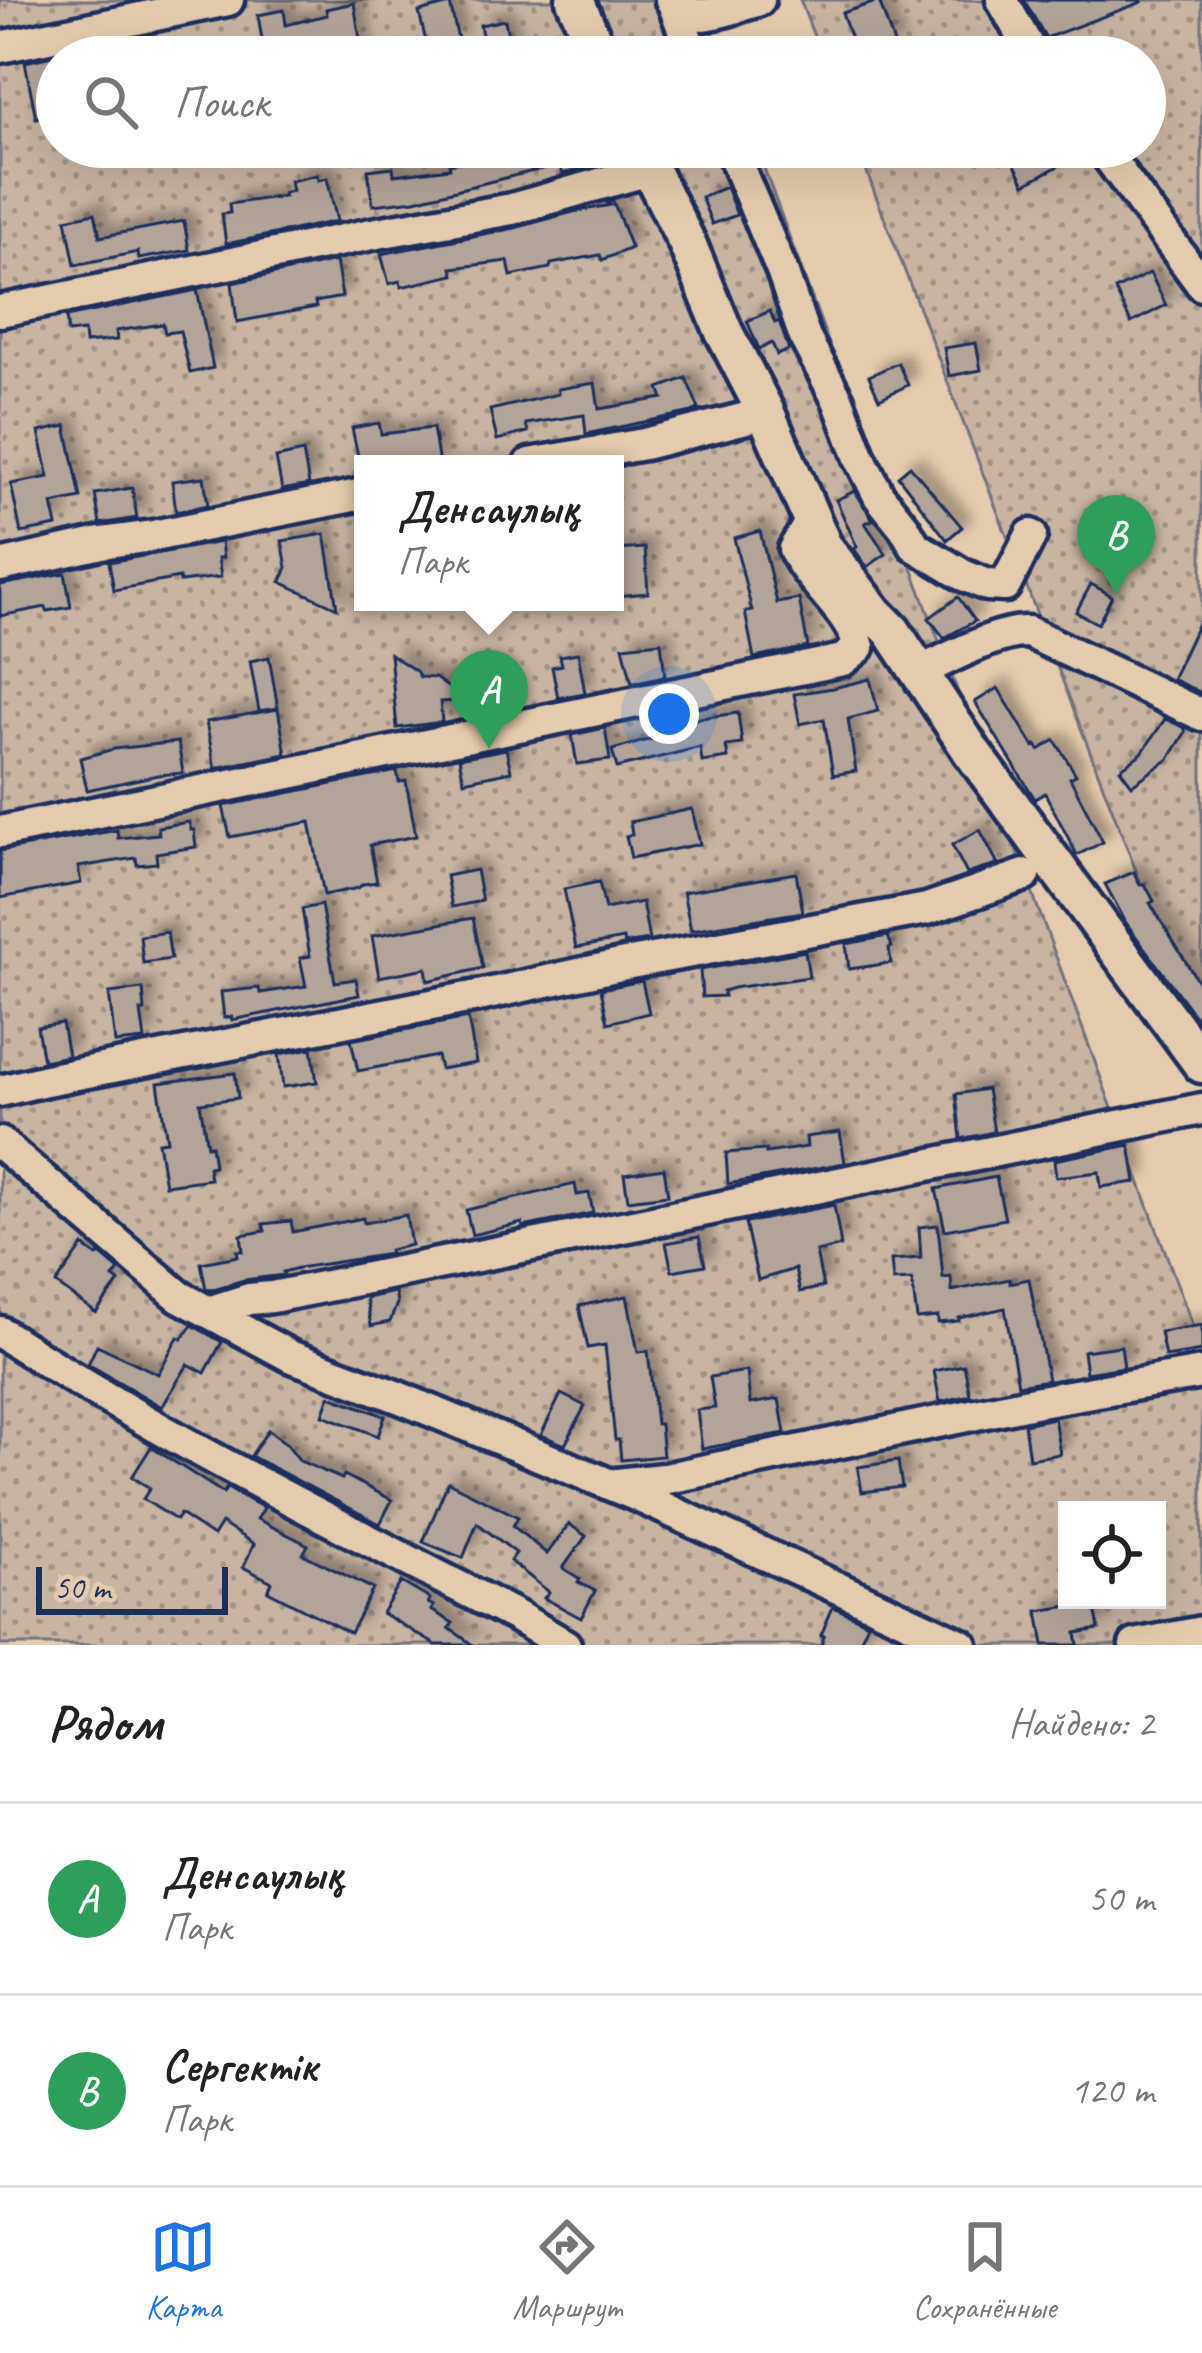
<!DOCTYPE html>
<html lang="ru">
<head>
<meta charset="utf-8">
<style>
	body { margin:0; font-family:Caveat,sans-serif; background:#f2f2f2; color:#222 }
	.controls { position:absolute; right:36px; bottom:36px; display:grid; overflow:hidden; border-radius:0px; box-shadow:0 12px 48px #0002 }
	.controls button { width:108px; height:108px; display:grid; place-items:center; padding:0; border:0; border-bottom:3px solid #e0e0e0; background:#fff; color:#222; font:60px sans-serif }
	.scale { position:absolute; left:36px; bottom:30px; width:192px; box-sizing:border-box; padding-left:12px; border:6px solid #1b2f5e; border-top:0; font-size:33px; line-height:42px; white-space:nowrap; color:#1b2f5e; -webkit-text-stroke:9px #e5cbad; paint-order:stroke }
	.you { position:absolute; left:669px; top:714px; width:42px; height:42px; margin:-30px; border:9px solid #fff; border-radius:50%; background:#1a73e8; box-shadow:0 0 0 18px #1a73e833 }
	.badge { display:grid; place-items:center; width:78px; height:78px; border-radius:50%; background:#1a73e8; color:#fff; font-size:39px; font-weight:700 }
	.pin { position:absolute; translate:-50% -99px; filter:drop-shadow(0 3px 6px #0008) }
	.pin::after { content:''; position:absolute; top:63px; width:42px; height:36px; background:inherit; clip-path:polygon(0 0,100% 0,50% 100%) }
	.popup { position:absolute; left:354px; top:455px; width:270px; height:156px; box-sizing:border-box; display:grid; place-content:center; border-radius:0px; background:#fff; filter:drop-shadow(0 3px 9px #0005); font-size:39px; white-space:nowrap; color:#767676 }
	.popup b { font-size:45px; color:#222 }
	.popup::after { content:''; position:absolute; left:50%; top:100%; margin-left:-24px; border:24px solid transparent; border-top-color:#fff }
	.list { margin:0; padding:0; list-style:none }
	h2 { display:flex; justify-content:space-between; align-items:center; height:156px; margin:0; padding:0 48px; font-size:51px }
	h2 small { font-size:39px; font-weight:400; color:#767676 }
	.list li { display:grid; grid-template-columns:78px 1fr auto; gap:36px; align-items:center; box-sizing:border-box; height:192px; padding:0 48px; border-top:3px solid #e0e0e0 }
	.list b { display:block; font-size:45px; white-space:nowrap }
	.list p { margin:0; font-size:39px; white-space:nowrap; color:#767676 }
	.list em { font-size:39px; font-style:normal; color:#767676 }
	.icon { flex:none; width:66px; height:66px; fill:none; stroke:currentColor; stroke-width:2; stroke-linecap:round; stroke-linejoin:round }
	.map { position:relative; flex:none; width:1202px; height:1645px; overflow:hidden }
	.search { position:absolute; background:#fff; box-shadow:0 12px 48px #0002; left:36px; right:36px; top:36px; height:132px; display:flex; align-items:center; gap:30px; box-sizing:border-box; padding:0 42px; border-radius:66px; color:#767676; font-size:45px }
	.sheet { height:540px; background:#fff }
	nav { display:flex; justify-content:space-around; align-items:center; box-sizing:border-box; height:168px; border-top:3px solid #e0e0e0; background:#fff; font-size:33px; color:#767676 }
	nav a { display:grid; justify-items:center; gap:6px }
	nav .on { color:#1a73e8 }
	.map>svg:first-child { display:block }
	.garden { fill:url(#garden-dots); stroke:#727280; stroke-width:3; fill-rule:evenodd }
	.building { fill:#b3a499; stroke:#1b2f5e; stroke-width:3; filter:url(#shadow) }
	.lines { fill:none; stroke-linecap:round; stroke-linejoin:round }
	.minor-casing { stroke:#1b2f5e; stroke-width:39 }
	.tertiary-casing { stroke:#1b2f5e; stroke-width:45 }
	.minor { stroke:#e5cbad; stroke-width:30 }
	.tertiary { stroke:#e5cbad; stroke-width:36 }
</style>
</head>
<body>
<div class="map">
<svg width="1202" height="1645" viewBox="0 0 1202 1645">
	<defs>
		<pattern id="garden-dots" width="8" height="8" patternUnits="userSpaceOnUse" patternTransform="scale(3)"><rect width="8" height="8" fill="#c8b4a1"/><path d="M2 2h.1M6 6h.1" fill="none" stroke="#a29386" stroke-width="1.8" stroke-linecap="round"/></pattern>
		<filter id="shadow"><feDropShadow dx="10" dy="-10" stdDeviation="6" flood-color="#0004"/></filter>
	</defs>
	<rect width="100%" height="100%" fill="#e5cbad"/>
	<filter id="ink" filterUnits="userSpaceOnUse"><feTurbulence type="fractalNoise" baseFrequency=".00833" numOctaves="2"/><feDisplacementMap in="SourceGraphic" scale="24" xChannelSelector="R" yChannelSelector="G"/><feConvolveMatrix kernelMatrix="1 2 1 2 8 2 1 2 1" color-interpolation-filters="sRGB"/></filter>
	<g filter="url(#ink)">
		<g class="garden">
			<path d="M0,0h701l21,57h-665v90h699l446,1204v294h-1202zM363,464h252v138h-252zM1067,1510h90v90h-90z"/>
			<path d="M800,0h402v1042l-345,-895h288v-90h-323z"/>
		</g>
		<g class="building">
			<path d="M1024,0h117l1,2 -96,36z"/>
			<path d="M879,1l16,46 -38,10 -15,-44z"/>
			<path d="M354,3l8,49 -26,4 -1,-6 -7,2 -3,-13 -47,9 -1,-5 -14,3 -5,-31 26,-5 2,15 41,-10 -1,-6z"/>
			<path d="M450,4l8,35 -31,7 -8,-34z"/>
			<path d="M505,20l7,37h-26l-6,-32z"/>
			<path d="M57,55v59l-21,4 -11,-56z"/>
			<path d="M463,147h135l1,8 -5,1v9l-31,9 -5,-9 -143,35 -42,5 -5,-35 25,-3 1,8 56,-7 -1,-4 16,-3z"/>
			<path d="M1034,147h17l9,18 -35,19 -13,-25z"/>
			<path d="M317,175l1,5 9,-2 10,43 -111,23 -4,-30 8,-1 -1,-9 55,-8 -1,-3 9,-2 -2,-10z"/>
			<path d="M726,187l11,28 -25,9 -11,-27z"/>
			<path d="M613,201l18,47 -29,12 -2,-5 -49,9 -1,4 -39,8 -3,-15 -56,7 2,7 -53,12 -1,-6 -11,3 -8,-30 134,-26 58,-16 38,-7 -5,-3z"/>
			<path d="M95,213l5,24 84,-16 5,29 -50,9 -1,-7 -63,13 -9,-46z"/>
			<path d="M336,261l6,36 -27,5 1,5 -79,15 -5,-39z"/>
			<path d="M1150,273l16,32 -35,18 -16,-33z"/>
			<path d="M197,290l16,78 -23,5 -10,-42 -15,2 -2,-9 -47,7 1,9 -32,3 -1,-12 -16,2 -2,-16z"/>
			<path d="M770,311l5,12 4,-2 10,29 -12,5 -5,-12 -13,6 -12,-28z"/>
			<path d="M976,343l5,27 -32,6 -5,-28z"/>
			<path d="M898,363l10,22 -29,14 -10,-23z"/>
			<path d="M686,378l13,31 -7,3 -106,22 -2,-19 -58,9 2,8 -31,8 -7,-30 68,-16v-5l37,-6 4,26 64,-11 -4,-10z"/>
			<path d="M379,423l2,11 52,-6 6,36h-39l-1,-7 -39,8 -8,-37z"/>
			<path d="M66,426l15,72 -29,6 5,22 -36,7 -10,-49 38,-7 -10,-45z"/>
			<path d="M303,452l6,33 -27,5 -6,-32z"/>
			<path d="M910,466l52,61 -15,13 -49,-64z"/>
			<path d="M204,477l4,28 -32,7 -4,-31z"/>
			<path d="M132,488l5,30 -37,6 -5,-30z"/>
			<path d="M855,491l18,29 -8,3 21,31 -19,13 -13,-18 3,-2 -21,-47z"/>
			<path d="M760,531l17,72 22,-4 9,48 -54,11 -9,-46 7,-1 -18,-73z"/>
			<path d="M325,534l12,74 -56,-26 6,-15 -5,-26z"/>
			<path d="M221,542l2,16h-5l3,19 -41,5 -1,-4 -65,12 -5,-28z"/>
			<path d="M645,548l3,45 -33,3v-46z"/>
			<path d="M65,573l6,34 -24,4 -1,-4 -46,9v-31z"/>
			<path d="M1091,584l21,12 -14,28 -22,-12z"/>
			<path d="M958,597l17,24 -31,17 -15,-20z"/>
			<path d="M1202,615v78l-30,-14z"/>
			<path d="M661,642l4,34 -33,7 -9,-37z"/>
			<path d="M578,653l7,40 -27,5 -6,-31 10,-2 -2,-9z"/>
			<path d="M390,654l26,17 4,6 15,1 30,21 -1,-25 33,-2 2,27 -59,3 2,20 -45,6z"/>
			<path d="M269,657l9,51 -19,3 -9,-50z"/>
			<path d="M870,679l8,32 -30,8 8,52 -23,4 -9,-56 -24,5 -6,-30 39,-6z"/>
			<path d="M998,688l36,59 2,-2 3,5 16,-10 21,35 -6,3 33,64 -26,13 -32,-62 -10,6 -60,-97z"/>
			<path d="M278,709l8,45 -71,14 -9,-46z"/>
			<path d="M684,712l2,8 52,-7 4,31 -16,2 2,12 -26,4 -2,-15 -83,21 -5,-18 40,-11 -5,-19z"/>
			<path d="M1165,719l20,9v5l-16,26 -37,26 -12,-16 22,-16z"/>
			<path d="M605,728l5,32 -33,4 -5,-29z"/>
			<path d="M178,742l5,31 -25,2 -71,15 -7,-32 34,-9z"/>
			<path d="M506,749l5,22 -47,10 -5,-23z"/>
			<path d="M397,771l2,11 7,-1 10,55 -46,9 7,37 -14,2 -5,4 -34,7 -14,-73 -80,15 -7,-31z"/>
			<path d="M692,809l8,35 -69,14 -5,-22 6,-2 -2,-12z"/>
			<path d="M189,822l2,8h3l2,17 -40,6 1,10 -20,2 -1,-7 -58,9 3,16 -81,15v-47l117,-21 1,8 41,-4 -1,-7z"/>
			<path d="M980,830l18,34 -31,10 -15,-29z"/>
			<path d="M476,870l6,31 -30,6 -6,-31z"/>
			<path d="M1134,872l6,12h5l9,17 -4,2 52,85v38l-76,-103 -21,-39z"/>
			<path d="M796,873l7,39 -112,18 -8,-38z"/>
			<path d="M599,882l6,27 37,-7 7,38 -25,4 -1,-5 -47,9 -12,-59z"/>
			<path d="M321,905l14,77 21,-3 3,16 -127,25v-3l-8,1 -3,-26 38,-4 1,5 46,-7 -6,-28 10,-2 -8,-47z"/>
			<path d="M473,918l10,50 -55,13 -2,-13 -47,9 -7,-41z"/>
			<path d="M167,932l4,27 -28,4 -3,-27z"/>
			<path d="M888,936l4,11 -3,1 2,15 -42,6 -3,-25z"/>
			<path d="M805,951l4,26 -76,11 -10,3 1,5 -22,1 -2,-27z"/>
			<path d="M642,981l7,32 -41,10 -7,-34z"/>
			<path d="M143,989l2,22h-4l4,29 -30,3 -6,-50z"/>
			<path d="M468,1018l8,45 -36,6 -3,-13 -79,15 -7,-31z"/>
			<path d="M62,1023l6,33 -25,5 -6,-34z"/>
			<path d="M312,1048l5,34 -34,5 -4,-33z"/>
			<path d="M235,1073l3,25 -38,5 7,43 4,-1 3,21 -6,1 2,12 -45,6 -7,-43 9,-1 -9,-58z"/>
			<path d="M987,1089l7,43 -33,7 -5,-45z"/>
			<path d="M840,1132l5,31 -117,21 -2,-31 40,-3v3l41,-6 -1,-10z"/>
			<path d="M1130,1145l6,37 -35,5 -2,-15 -43,5 -2,-17z"/>
			<path d="M664,1168l4,27 -40,5 -4,-26z"/>
			<path d="M996,1177l9,42 -60,11 -9,-41z"/>
			<path d="M575,1184l2,11 12,-2 4,20 -70,14 -1,-4 -50,12 -6,-25z"/>
			<path d="M834,1205l7,41 -25,6 7,35 -23,5 -5,-23 -37,11 -13,-57z"/>
			<path d="M406,1215l5,30 -22,5 1,4 -92,14 -15,4 1,3 -40,5 -34,10 -4,-1 -5,-26 37,-7 -1,-5h6l-2,-16 24,-4 -2,-7 28,-3 2,11 70,-14 1,5z"/>
			<path d="M938,1225l5,53 8,-1 1,14 58,-12v4l19,-4 19,101 -30,5 -13,-77 -46,10v3l-21,2v-6l-21,2 -5,-39 -19,1 -2,-21 30,-2 -2,-31z"/>
			<path d="M699,1237l6,28 -33,6 -6,-28z"/>
			<path d="M83,1246l14,10 3,-2 19,16 -6,8 6,4 -23,31 -40,-29z"/>
			<path d="M395,1292l2,11 -7,19 -19,4 -5,-28z"/>
			<path d="M627,1296l11,56 10,-1 8,73h4l3,32 -42,4 -2,-20h-4l-10,-95 -17,3 -9,-42z"/>
			<path d="M192,1325l30,17 -17,31 -17,-9 -26,43 -74,-43 9,-19 61,29 20,-37 4,2z"/>
			<path d="M1202,1325v26l-37,6 -5,-25z"/>
			<path d="M1121,1346l3,21 -38,6 -3,-22z"/>
			<path d="M964,1365l6,30 -30,7 -6,-31z"/>
			<path d="M747,1371l3,33 29,-5 6,34 -83,16 -5,-39 18,-2 -5,-31z"/>
			<path d="M561,1394l24,12 -20,39 -24,-10z"/>
			<path d="M330,1396l55,20 -7,20 -55,-21z"/>
			<path d="M1054,1418l6,36 -31,5 -5,-35z"/>
			<path d="M268,1430l19,14 13,17 42,18 2,-4 48,25 -12,24 -129,-68z"/>
			<path d="M151,1447l72,46 4,-5 37,20 -7,11 51,26 -5,9 70,35 -23,44 -82,-42 4,-9 -29,-15 11,-23 -33,-21 -8,13 -33,-22 -4,6 -33,-21 7,-11 -18,-11z"/>
			<path d="M898,1461l4,26 -40,5 -4,-25z"/>
			<path d="M448,1482l70,35 -5,9 34,28 22,-30 17,12 -23,32 17,11 -2,3 17,9 -14,27 -37,-20 5,-6 -39,-31 6,-8 -39,-30 -14,35 -40,-16z"/>
			<path d="M401,1582l29,17 -2,4 6,3 -3,4 22,13 -4,5 24,17h-37l-54,-32z"/>
			<path d="M1094,1602l5,27 -23,4 2,12h-34l-6,-34z"/>
			<path d="M833,1607l35,16 -10,22h-37l3,-9 -3,-1z"/>
		</g>
		<g class="lines">
			<g class="minor-casing">
				<g id="minor">
					<path d="M671,0c18,29 61,8 88,0"/>
					<path d="M1002,0l32,57"/>
					<path d="M675,8l19,49"/>
					<path d="M0,47l228,-47"/>
					<path d="M730,147l52,124 23,67 33,62 22,58 19,38 25,31 11,19 48,29 24,10 18,1 26,-51"/>
					<path d="M1101,147l101,138"/>
					<path d="M0,311l372,-77 140,-25 137,-39"/>
					<path d="M530,464l114,-20 122,-31"/>
					<path d="M0,566l101,-23 52,-7 210,-42"/>
					<path d="M918,672c29,-12 80,-42 110,-40l174,83"/>
					<path d="M0,832l843,-172 16,-13c-9,-37 -49,-63 -65,-98l18,-30"/>
					<path d="M0,1091l46,-11 437,-85 142,-31 302,-55 98,-34"/>
					<path d="M0,1143l179,153 111,60 108,41 242,100 322,148"/>
					<path d="M208,1312l41,-13 23,-2c310,-62 621,-123 930,-188"/>
					<path d="M0,1332c164,107 342,194 516,284l49,29"/>
					<path d="M617,1484l46,-5 371,-77 168,-29"/>
					<path d="M1135,1645l67,-13"/>
				</g>
			</g>
			<g class="tertiary-casing">
				<g id="tertiary">
					<path d="M575,0l25,57"/>
					<path d="M639,147l48,96 37,89 42,81 57,133 51,67 18,18 80,121 230,312"/>
				</g>
			</g>
			<use href="#minor" class="minor"/>
			<use href="#tertiary" class="tertiary"/>
		</g>
	</g>
</svg>
<div class="controls">
<button><svg class="icon" aria-label="locate" viewBox="0 0 24 24"><circle cx="12" cy="12" r="6"/><path d="M12 2v4M12 18v4M2 12h4M18 12h4"/></svg></button>
</div>
<div class="scale">50 m</div>
<div class="you"></div>
<div class="pin badge" style="left:489px;top:749px;background:#2e9e5b">A</div>
<div class="popup"><b>Денсаулық</b>Парк</div>
<div class="pin badge" style="left:1116px;top:594px;background:#2e9e5b">B</div>
<div class="search"><svg class="icon" aria-label="search" viewBox="0 0 24 24"><circle cx="10" cy="10" r="6"/><path d="M15 15l6 6"/></svg>Поиск</div>
</div>
<section class="sheet">
<h2>Рядом<small>Найдено: 2</small></h2>
<ul class="list">
<li><span class="badge" style="background:#2e9e5b">A</span><div><b>Денсаулық</b><p>Парк</p></div><em>50 m</em></li>
<li><span class="badge" style="background:#2e9e5b">B</span><div><b>Сергектік</b><p>Парк</p></div><em>120 m</em></li>
</ul>
</section>
<nav>
<a class="on"><svg class="icon" aria-label="map" viewBox="0 0 24 24"><path d="M3 6l6-2 6 2 6-2v14l-6 2-6-2-6 2zM9 4v14M15 6v14"/></svg>Карта</a>
<a><svg class="icon" aria-label="directions" viewBox="0 0 24 24"><path d="M12 3l9 9-9 9-9-9zM9 14v-3h6M13 9l2 2-2 2"/></svg>Маршрут</a>
<a><svg class="icon" aria-label="saved" viewBox="0 0 24 24"><path d="M7 4h10v16l-5-4-5 4z"/></svg>Сохранённые</a>
</nav>
</body>
</html>
